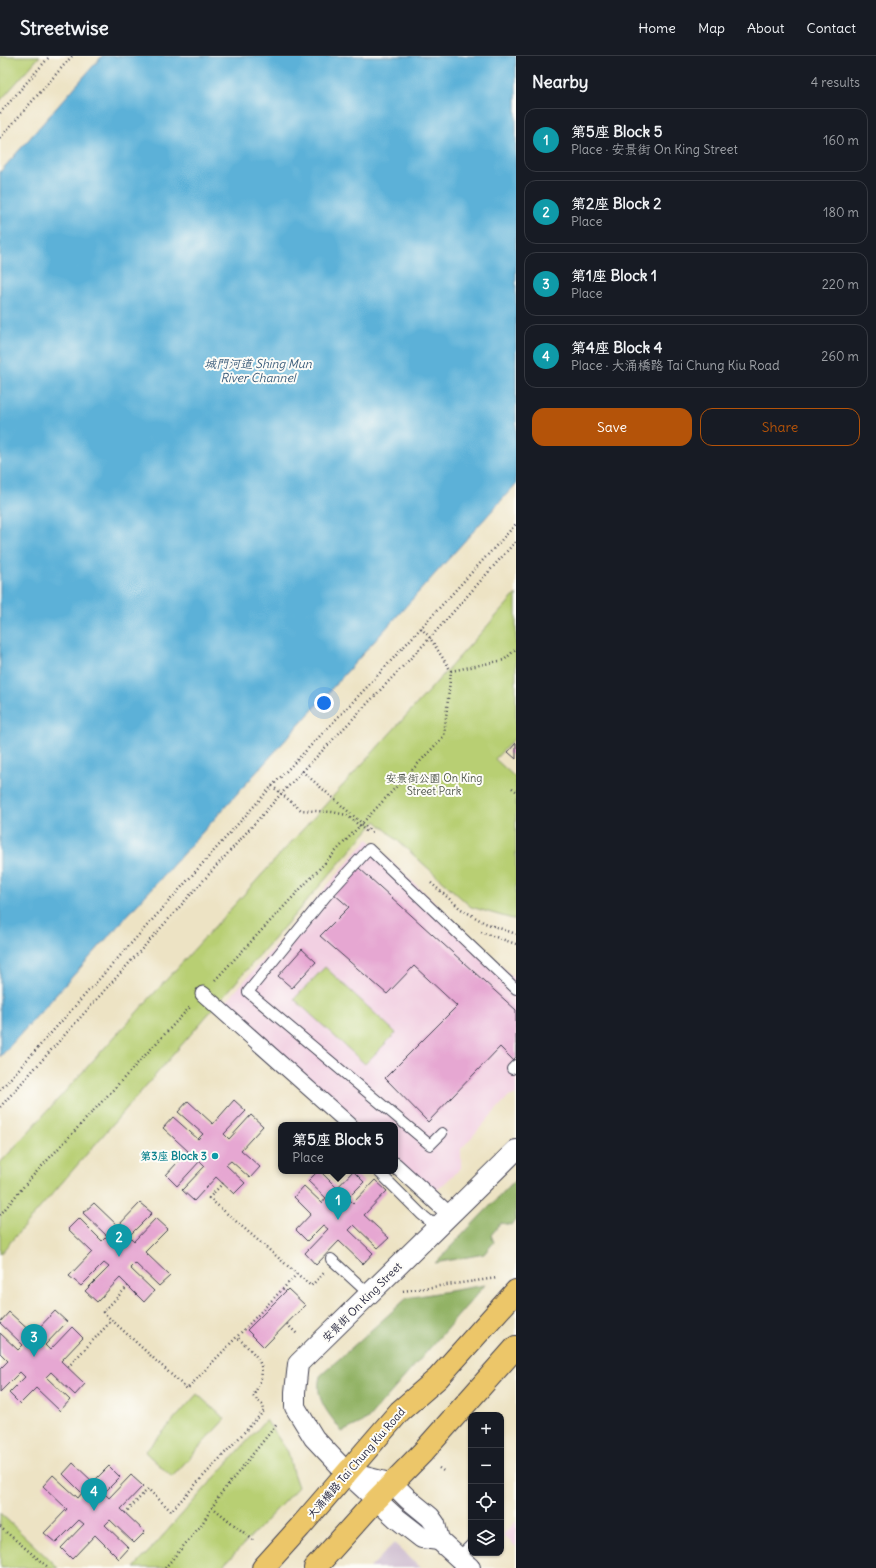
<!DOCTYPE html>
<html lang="en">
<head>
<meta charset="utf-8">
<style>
	body { margin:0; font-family:Delius,"LXGW WenKai TC",sans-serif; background:#242831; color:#f1f3f6 }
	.controls { position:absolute; right:12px; bottom:12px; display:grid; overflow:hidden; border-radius:8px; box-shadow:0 1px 3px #0004 }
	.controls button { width:36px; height:36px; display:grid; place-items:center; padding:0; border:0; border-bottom:1px solid #363941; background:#171b24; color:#f1f3f6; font:20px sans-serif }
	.you { position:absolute; left:324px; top:647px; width:14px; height:14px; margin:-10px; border:3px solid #fff; border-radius:50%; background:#1a73e8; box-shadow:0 0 0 6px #1a73e833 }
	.badge { display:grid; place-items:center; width:26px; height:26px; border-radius:50%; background:#b45309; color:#fff; font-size:13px; font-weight:700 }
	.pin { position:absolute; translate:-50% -33px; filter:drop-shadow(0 1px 2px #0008) }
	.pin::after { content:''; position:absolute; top:21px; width:14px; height:12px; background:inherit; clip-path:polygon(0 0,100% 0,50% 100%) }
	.popup { position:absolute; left:278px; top:1066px; width:120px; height:52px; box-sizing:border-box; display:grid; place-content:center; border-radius:8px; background:#171b24; filter:drop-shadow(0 1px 3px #0005); font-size:13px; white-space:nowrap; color:#9ea1a6 }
	.popup b { font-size:15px; color:#f1f3f6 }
	.popup::after { content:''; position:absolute; left:50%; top:100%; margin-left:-8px; border:8px solid transparent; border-top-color:#171b24 }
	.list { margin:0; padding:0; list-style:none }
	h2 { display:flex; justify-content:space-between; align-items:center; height:52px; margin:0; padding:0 16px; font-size:17px }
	h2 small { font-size:13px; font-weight:400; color:#9ea1a6 }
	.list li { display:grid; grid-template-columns:26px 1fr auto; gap:12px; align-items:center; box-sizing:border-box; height:64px; margin:0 8px 8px; padding:0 8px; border:1px solid #363941; border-radius:12px }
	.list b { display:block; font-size:15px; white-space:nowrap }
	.list p { margin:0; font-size:13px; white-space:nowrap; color:#9ea1a6 }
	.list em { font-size:13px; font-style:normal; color:#9ea1a6 }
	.actions { display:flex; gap:8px; padding:12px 16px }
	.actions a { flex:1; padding:9px 0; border:1px solid #b45309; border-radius:12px; text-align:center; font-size:14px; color:#b45309 }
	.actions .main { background:#b45309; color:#fff }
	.icon { flex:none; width:22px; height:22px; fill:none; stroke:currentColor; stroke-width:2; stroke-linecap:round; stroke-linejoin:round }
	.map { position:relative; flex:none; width:516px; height:1512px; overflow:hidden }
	header { display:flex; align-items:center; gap:24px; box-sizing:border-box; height:56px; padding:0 20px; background:#171b24; border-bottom:1px solid #363941 }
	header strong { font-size:19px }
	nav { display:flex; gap:22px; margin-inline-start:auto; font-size:14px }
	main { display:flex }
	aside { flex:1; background:#171b24 }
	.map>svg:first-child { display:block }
	.built { fill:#f2d0e2 }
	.industrial { fill:#cfbed0 }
	.green { fill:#b8cf73; stroke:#6d7857 }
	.forest { fill:#92b265; stroke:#5a6a50 }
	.water { fill:#5cb1d8; stroke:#3f6a8a }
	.building { fill:#e6a7d2 }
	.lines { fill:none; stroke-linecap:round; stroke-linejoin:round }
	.service-casing { stroke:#403f50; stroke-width:12 }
	.pedestrian-casing { stroke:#403f50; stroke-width:17 }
	.minor-casing { stroke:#403f50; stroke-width:22 }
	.primary-casing { stroke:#403f50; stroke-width:24 }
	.path { stroke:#403f50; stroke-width:2.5; stroke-dasharray:1 3; stroke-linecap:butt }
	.service { stroke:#fff; stroke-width:10 }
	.pedestrian { stroke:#fff; stroke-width:15 }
	.minor { stroke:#fff; stroke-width:20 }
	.primary { stroke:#ecc669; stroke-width:22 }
	.culture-dot { fill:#0f9aa8; stroke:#fdfcf7; stroke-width:1.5 }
	.labels { text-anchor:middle; stroke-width:4; stroke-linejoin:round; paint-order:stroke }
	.park-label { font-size:11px; fill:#4f564c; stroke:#fdfcf7 }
	.culture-label { font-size:11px; font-weight:bold; fill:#0d838f; stroke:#fdfcf7; text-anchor:end }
	.street-label { font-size:11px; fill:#22223b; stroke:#fdfcf7 }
	.water-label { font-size:12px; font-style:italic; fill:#395b7a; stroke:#fdfcf7 }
</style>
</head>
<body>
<header>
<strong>Streetwise</strong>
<nav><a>Home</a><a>Map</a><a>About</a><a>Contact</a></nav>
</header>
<main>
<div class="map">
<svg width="516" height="1512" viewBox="0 0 516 1512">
	<rect width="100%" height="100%" fill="#fdfcf7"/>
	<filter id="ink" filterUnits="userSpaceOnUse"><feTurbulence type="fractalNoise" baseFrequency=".025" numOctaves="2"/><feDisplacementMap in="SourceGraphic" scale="8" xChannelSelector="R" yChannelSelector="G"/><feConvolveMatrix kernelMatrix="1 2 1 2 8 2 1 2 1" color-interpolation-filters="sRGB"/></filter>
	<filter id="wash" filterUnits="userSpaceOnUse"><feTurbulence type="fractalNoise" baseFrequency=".012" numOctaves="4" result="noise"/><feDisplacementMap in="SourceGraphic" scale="16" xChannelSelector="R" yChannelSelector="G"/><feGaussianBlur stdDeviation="0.9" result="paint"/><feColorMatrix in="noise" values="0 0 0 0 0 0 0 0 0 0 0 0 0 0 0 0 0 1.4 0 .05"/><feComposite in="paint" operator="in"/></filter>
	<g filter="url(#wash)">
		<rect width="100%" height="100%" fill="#ede3c4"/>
		<g class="built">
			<path d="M368,783l148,141v114l-9,4 -46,51v19l-29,27 -37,-35v-35h-38l-132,-122z"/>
			<path d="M516,1465v26l-13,-12z"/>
		</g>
		<path class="industrial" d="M394,1487l27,25h-51z"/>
		<g class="green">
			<path d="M0,0h40l-40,45z"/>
			<path d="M516,538v143l-21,22 21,19v142l-45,-13 -95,-86 -376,433v-91l424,-467z"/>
			<path d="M325,911l71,66 -31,31 -71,-65z"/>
			<path d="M197,1338l28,25 -53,58 -27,-25z"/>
			<path d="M266,1364l22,32 5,21 5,14 -77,81h-87z"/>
			<path d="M0,1457l58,55h-58z"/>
		</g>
		<g class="forest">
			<path d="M516,1123v41l-5,5 -10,-2 -10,12 3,7 -10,12 -49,9z"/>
			<path d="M485,1229l-118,135 -25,12c-13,-19 -28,-32 -22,-56l87,-78z"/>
		</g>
		<path class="water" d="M102,0h414v428l-516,573v-885z"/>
		<g id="blocks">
			<g class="building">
				<path d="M516,687v16l-8,-7z"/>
				<path d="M359,812l157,142v47l-3,3 -13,-13 -72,75 -43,-44 72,-72 -43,-40 -27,28 -67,-58 29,-29 -15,-13z"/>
				<path d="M302,893l14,13 -24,26 -14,-12z"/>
				<path d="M234,1044l12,11 -22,23 5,5 22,-24 12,11 -22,24 19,17 -10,11 -19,-17 -5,4 19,18 -11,11 -18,-17 -22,24 -12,-11 23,-24 -5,-5 -23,25 -11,-11 22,-24 -25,-23 10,-11 25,22 5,-5 -25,-22 10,-11 25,23z"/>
				<path d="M318,1115h2l17,17 16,-17 11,11 -16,16 5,5 22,-23 12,11 -23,24 25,23 -11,10 -24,-23 -5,5 24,23 -10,11 -24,-23 -23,24 -11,-12 23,-24 -5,-4 -16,16 -11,-11 15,-16 -17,-17 10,-11 18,17 4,-5 -18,-17z"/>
				<path d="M94,1147l24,23 22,-23 12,10 -23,23 5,5 22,-23 12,11 -23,23 25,24 -11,10 -24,-23 -5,5 24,23 -10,11 -24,-24 -23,24 -12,-11 24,-24 -5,-4 -23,23 -12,-10 23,-24 -24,-23 11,-11 23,23 5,-5 -24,-23z"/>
				<path d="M288,1233l17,16 -41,42 -17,-17z"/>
				<path d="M55,1255l12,11 -22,23 5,5 22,-23 11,11 -22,23 24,23 -10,11 -24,-23 -5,5 24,23 -10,11 -24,-23 -16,16 -11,-11 16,-16 -5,-5 -20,20v-23l8,-8 -8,-8v-20l18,17 5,-5 -23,-22v-1l9,-10 24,22z"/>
				<path d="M73,1407l20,19 16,-16 11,11 -16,16 5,5 22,-23 12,11 -22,23 24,23 -11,11 -24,-23 -5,5 24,23 -10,11 -24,-24 -23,24 -11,-11 23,-24 -5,-4 -23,23 -12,-10 23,-24 -24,-23 10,-11 25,23 4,-5 -19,-19z"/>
			</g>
		</g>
	</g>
	<g filter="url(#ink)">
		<use href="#blocks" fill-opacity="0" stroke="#403f50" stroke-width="1"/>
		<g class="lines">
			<g class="service-casing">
				<g id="service">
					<path d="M512,1013l4,-4"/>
					<path d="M442,1077l-12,12 -182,-153 78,-96 43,-47 147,140"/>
					<path d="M378,1115l43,43 16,13"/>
					<path d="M331,1203l38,35"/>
					<path d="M458,1502l13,-13"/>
				</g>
			</g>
			<g class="pedestrian-casing">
				<g id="pedestrian">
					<path d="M203,938l147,131"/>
					<path d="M395,1109l55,50"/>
				</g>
			</g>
			<g class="minor-casing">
				<g id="minor">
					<path d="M349,1417l44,11 15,15 22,18 5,7 4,16 31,28"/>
					<path d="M439,1484l-17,-2 -27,-21 -48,-44 -33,-35 -19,-31v-15l3,-28 218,-214"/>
				</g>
			</g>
			<g class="primary-casing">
				<g id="primary">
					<path d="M263,1512l37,-41 100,-116 38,-33 78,-87"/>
					<path d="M315,1512l61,-68 47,-48 93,-105"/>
				</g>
			</g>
			<g class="path">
				<path d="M0,57l50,-57"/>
				<path d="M0,82l72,-82"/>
				<path d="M421,572l9,10 21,33"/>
				<path d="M302,715l71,62"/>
				<path d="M272,730l29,24 31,2 15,3 21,18"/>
				<path d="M512,732l4,3"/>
				<path d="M431,827l30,26 24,14 31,11"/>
				<path d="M481,876l35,12"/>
				<path d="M215,924l229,-244 7,-65 53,-11 12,-11"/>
				<path d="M0,1034l272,-304 95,-99 149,-163"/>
				<path d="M0,1051l281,-313 149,-156 86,-97"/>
				<path d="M223,1127l-14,15 102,88 13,-13"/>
				<path d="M0,1159l29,-35 161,-173"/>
				<path d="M128,1230l-25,26 84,77 110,-115"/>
				<path d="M403,1235l94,-13"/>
				<path d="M287,1268l11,11"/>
				<path d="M68,1311l44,-47"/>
				<path d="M439,1412l6,4"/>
				<path d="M212,1451l41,33"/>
				<path d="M125,1457l23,-24 23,22 93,-100 -1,-6 -10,-9c18,-30 6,-38 -16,-59"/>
				<path d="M0,1471l49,41"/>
				<path d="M165,1512l37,-44 17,-28 58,-72"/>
			</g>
			<use href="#service" class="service"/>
			<use href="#pedestrian" class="pedestrian"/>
			<use href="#minor" class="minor"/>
			<use href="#primary" class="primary"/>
		</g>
	</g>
	<circle class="culture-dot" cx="215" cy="1100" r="4"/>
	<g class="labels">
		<g class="park-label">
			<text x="434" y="726">安景街公園 On King<tspan x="434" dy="13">Street Park</tspan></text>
		</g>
		<g class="culture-label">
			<text x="207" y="1104">第3座 Block 3</text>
		</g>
		<g class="street-label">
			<text transform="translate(362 1246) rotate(-45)" y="4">安景街 On King Street</text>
			<text transform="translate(356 1407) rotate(-49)" y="4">大涌橋路 Tai Chung Kiu Road</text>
		</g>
		<g class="water-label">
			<text x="258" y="312">城門河道 Shing Mun<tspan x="258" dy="14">River Channel</tspan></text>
		</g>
	</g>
</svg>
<div class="controls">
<button>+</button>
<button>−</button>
<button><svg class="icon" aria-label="locate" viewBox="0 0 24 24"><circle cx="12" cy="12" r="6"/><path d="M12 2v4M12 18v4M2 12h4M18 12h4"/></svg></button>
<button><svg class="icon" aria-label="layers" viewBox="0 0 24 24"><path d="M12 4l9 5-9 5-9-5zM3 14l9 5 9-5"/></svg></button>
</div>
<div class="you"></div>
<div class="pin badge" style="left:338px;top:1164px;background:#0f9aa8">1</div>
<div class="popup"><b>第5座 Block 5</b>Place</div>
<div class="pin badge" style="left:119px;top:1201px;background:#0f9aa8">2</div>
<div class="pin badge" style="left:34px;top:1301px;background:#0f9aa8">3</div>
<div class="pin badge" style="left:94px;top:1455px;background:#0f9aa8">4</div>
</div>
<aside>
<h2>Nearby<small>4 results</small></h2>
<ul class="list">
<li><span class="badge" style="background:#0f9aa8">1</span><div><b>第5座 Block 5</b><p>Place · 安景街 On King Street</p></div><em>160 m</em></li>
<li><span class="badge" style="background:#0f9aa8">2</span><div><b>第2座 Block 2</b><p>Place</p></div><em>180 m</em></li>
<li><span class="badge" style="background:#0f9aa8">3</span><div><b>第1座 Block 1</b><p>Place</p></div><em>220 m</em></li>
<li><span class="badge" style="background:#0f9aa8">4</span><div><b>第4座 Block 4</b><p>Place · 大涌橋路 Tai Chung Kiu Road</p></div><em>260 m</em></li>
</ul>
<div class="actions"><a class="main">Save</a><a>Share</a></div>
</aside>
</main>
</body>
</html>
